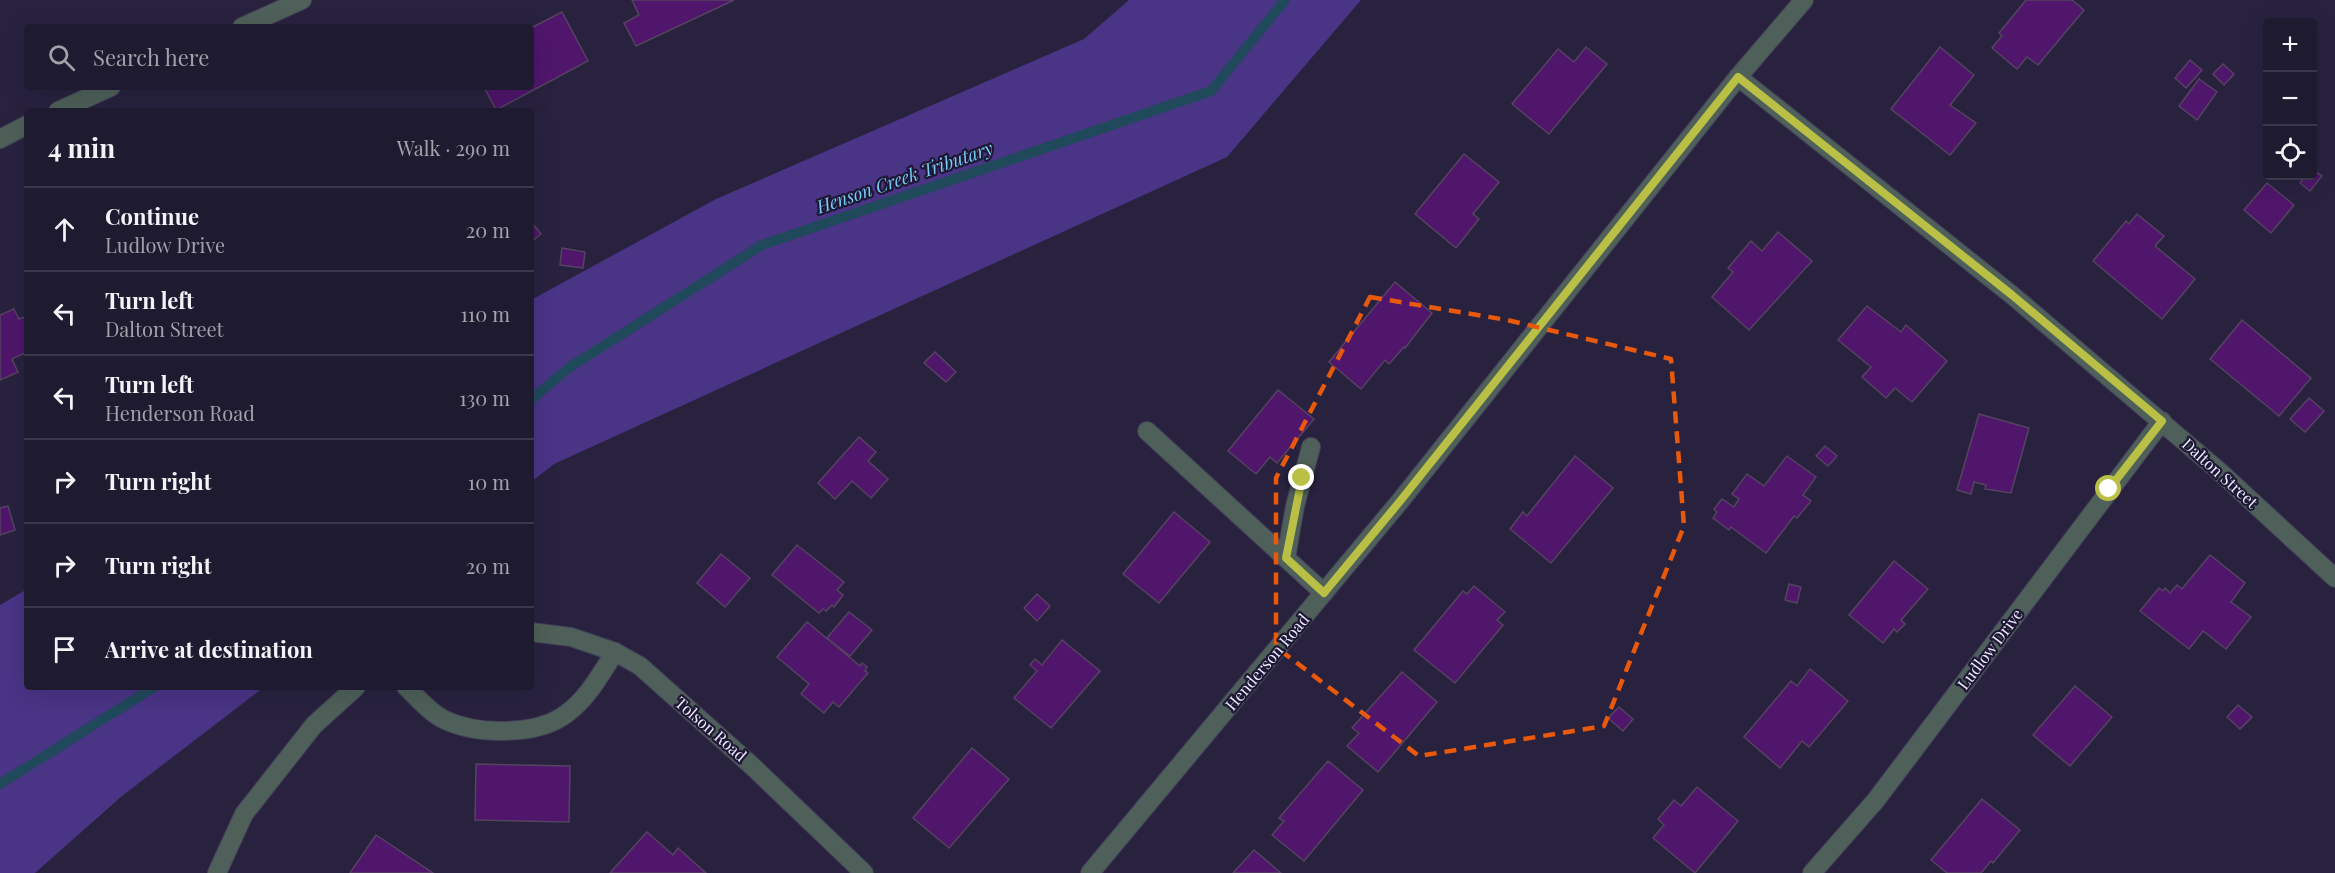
<!DOCTYPE html>
<html lang="en">
<head>
<meta charset="utf-8">
<style>
	body { margin:0; font-family:"Playfair Display",serif; background:#2b273b; color:#f1f3f6 }
	.controls { position:absolute; right:18px; top:18px; display:grid; overflow:hidden; border-radius:6px; box-shadow:0 6px 24px #0002 }
	.controls button { width:54px; height:54px; display:grid; place-items:center; padding:0; border:0; border-bottom:2px solid #3c384b; background:#1e1a2f; color:#f1f3f6; font:30px sans-serif }
	.stop { position:absolute; width:18px; height:18px; margin:-14px; border:4px solid #bac045; border-radius:50%; background:#fff }
	.stop.end { background:#bac045; border-color:#fff; box-shadow:0 2px 6px #0008 }
	.list { margin:0; padding:0; list-style:none }
	h2 { display:flex; justify-content:space-between; align-items:center; height:78px; margin:0; padding:0 24px; font-size:26px }
	h2 small { font-size:20px; font-weight:400; color:#a1a1aa }
	.list li { display:grid; grid-template-columns:39px 1fr auto; gap:18px; align-items:center; box-sizing:border-box; height:84px; padding:0 24px; border-top:2px solid #3c384b }
	.list b { display:block; font-size:22px; white-space:nowrap }
	.list p { margin:0; font-size:20px; white-space:nowrap; color:#a1a1aa }
	.list em { font-size:20px; font-style:normal; color:#a1a1aa }
	.icon { flex:none; width:33px; height:33px; fill:none; stroke:currentColor; stroke-width:2; stroke-linecap:round; stroke-linejoin:round }
	.map { position:relative; flex:none; width:2335px; height:873px; overflow:hidden }
	.search { position:absolute; background:#1e1a2f; box-shadow:0 6px 24px #0002; left:24px; top:24px; width:510px; height:66px; display:flex; align-items:center; gap:15px; box-sizing:border-box; padding:0 21px; border-radius:6px; color:#a1a1aa; font-size:22px }
	.panel { position:absolute; background:#1e1a2f; box-shadow:0 6px 24px #0002; left:24px; top:108px; width:510px; height:582px; border-radius:6px }
	.map>svg:first-child { display:block }
	.green { fill:#4a3486 }
	.lines { fill:none; stroke-linecap:round; stroke-linejoin:round }
	.stream { stroke:#20495c; stroke-width:10 }
	.building { fill:#4f166b; stroke:#554361; stroke-width:1.5 }
	.minor-casing { stroke:#433e5a; stroke-width:20 }
	.minor { stroke:#4e6059; stroke-width:18 }
	.route { stroke:#bac045; stroke-width:8 }
	.marked { fill:none; stroke:#e8590c; stroke-width:4.5; stroke-dasharray:12 8; stroke-linejoin:round }
	.labels { text-anchor:middle; stroke-width:4.5; stroke-linejoin:round; paint-order:stroke }
	.street-label { font-size:16px; fill:#eceafe; stroke:#1e1835 }
	.water-label { font-size:18px; font-style:italic; fill:#77ccf7; stroke:#1e1835 }
</style>
</head>
<body>
<div class="map">
<svg width="2335" height="873" viewBox="0 0 2335 873">
	<rect width="100%" height="100%" fill="#28223f"/>
	<g class="green">
		<path d="M1129,0h232l-134,157 -673,307 -23,18v-182l185,-101 368,-160z"/>
		<path d="M27,589v98h237l-142,109 -87,77h-35v-268z"/>
	</g>
	<g class="lines">
		<g class="stream">
			<path d="M531,400l39,-33 192,-122 449,-154 74,-91"/>
			<path d="M0,784l154,-97"/>
		</g>
	</g>
	<g class="building">
		<path d="M632,0h102l-98,46 -12,-23 15,-8z"/>
		<path d="M2026,0h46l12,10 -46,55 -11,-8 -10,12 -25,-21 10,-12 -3,-3z"/>
		<path d="M562,12l26,49 -92,49 -12,-23h47v-59z"/>
		<path d="M1586,47l21,17 -58,70 -37,-30 46,-55 16,13z"/>
		<path d="M1940,47l34,28 -24,30 26,18 -26,32 -59,-46z"/>
		<path d="M2190,60l12,10 -16,18 -11,-10z"/>
		<path d="M2223,64l11,10 -10,11 -11,-11z"/>
		<path d="M2199,79l18,13 -20,28 -18,-14z"/>
		<path d="M1464,154l35,28 -26,32 6,5 -23,29 -41,-34z"/>
		<path d="M2312,169l10,7 -12,15 -10,-8 6,-7h6z"/>
		<path d="M2267,183l27,22 -23,28 -27,-23z"/>
		<path d="M2137,214l27,22 -9,10 40,33 -33,40 -69,-58 33,-40 3,3z"/>
		<path d="M531,222l10,12 -10,8z"/>
		<path d="M1778,232l34,29 -63,69 -37,-33 21,-25 -5,-4 23,-27 11,10z"/>
		<path d="M562,248l23,4 -2,16 -23,-3z"/>
		<path d="M1395,282l37,31 -27,35 -1,-1 -15,17 -4,-4 -24,29 -32,-27z"/>
		<path d="M1867,306l34,26 5,-7 41,36 -35,41 -17,-14 -9,10 -24,-21 9,-10 -33,-27z"/>
		<path d="M14,309l5,10 8,-3v36l-15,7 6,13 -18,8v-65z"/>
		<path d="M2242,320l69,58 -32,38 -69,-57z"/>
		<path d="M935,352l21,20 -10,10 -22,-19z"/>
		<path d="M1278,390l36,29 -37,44 -7,-6 -14,17 -28,-23z"/>
		<path d="M2309,398l15,13 -19,21 -15,-13z"/>
		<path d="M1979,414l50,14 -18,65 -26,-4 1,-4 -12,-3 -3,12 -14,-4z"/>
		<path d="M859,437l17,15 -8,9 20,18 -17,19 -19,-17 -17,18 -17,-16z"/>
		<path d="M1825,446l12,10 -9,10 -12,-10z"/>
		<path d="M1575,456l38,32 -62,75 -41,-34 13,-17 4,4z"/>
		<path d="M1787,456l29,21 -13,18 8,6 -14,17 -3,-2 -28,37 -35,-26 -2,3 -16,-12 4,-6 -3,-3 8,-10 12,8 5,-8 -7,-5 15,-20 17,12z"/>
		<path d="M8,506l7,24 -15,5v-27z"/>
		<path d="M1174,512l36,30 -51,61 -36,-29z"/>
		<path d="M797,545l47,37 -7,8 6,5 -9,12 -2,-2 -6,6 -3,-2 -4,4 -47,-38z"/>
		<path d="M721,554l29,24 -25,29 -28,-24z"/>
		<path d="M2210,555l35,28 -14,19 20,15 -25,32 -23,-18 -14,18 -49,-38 19,-23 4,3 2,-3 5,5 7,-8 5,4z"/>
		<path d="M1894,561l34,28 -27,31 4,4 -8,8 -3,-3 -11,14 -34,-28z"/>
		<path d="M1789,584l12,3 -4,16 -12,-3z"/>
		<path d="M1474,586l31,26 -8,8 6,5 -48,58 -41,-33 49,-59 4,3z"/>
		<path d="M1037,594l13,12 -13,15 -13,-13z"/>
		<path d="M849,612l23,18 -22,26 -23,-18z"/>
		<path d="M807,622l53,44 2,-3 5,4 -2,4 3,2 -29,34 -6,-5 -9,11 -23,-19 8,-10 -32,-27z"/>
		<path d="M1062,640l38,31 -49,57 -37,-30 23,-27 -7,-6 5,-6 7,6z"/>
		<path d="M1810,669l38,32 -39,46 -7,-6 -22,27 -36,-31 47,-56 6,5z"/>
		<path d="M1402,672l35,30 -59,70 -31,-26 12,-13 -7,-5z"/>
		<path d="M2075,686l37,31 -42,49 -37,-31z"/>
		<path d="M2238,705l14,12 -12,12 -13,-12z"/>
		<path d="M1619,707l14,12 -10,12 -15,-13z"/>
		<path d="M972,748l37,31 -60,69 -36,-30z"/>
		<path d="M1328,761l35,29 -59,71 -32,-26 12,-14 -5,-3z"/>
		<path d="M476,764l94,2 -1,56 -94,-2z"/>
		<path d="M1697,787l41,34 -43,52 -42,-35 11,-13 -6,-6 16,-19 7,6z"/>
		<path d="M1982,799l38,31 -27,33 -2,-2 -10,12h-34l-16,-13z"/>
		<path d="M647,832l26,23 5,-7 28,25h-96z"/>
		<path d="M376,835l57,38h-83z"/>
		<path d="M1254,850l27,23h-48z"/>
	</g>
	<g class="lines">
		<g class="minor-casing">
			<g id="minor">
				<path d="M242,27l60,-27"/>
				<path d="M1738,77l274,218 207,176 116,107"/>
				<path d="M58,111l53,-24"/>
				<path d="M0,139l27,-14"/>
				<path d="M1147,431l177,162"/>
				<path d="M1286,558l9,-52 16,-59"/>
				<path d="M531,632l40,5 44,15 25,14 110,98 114,109"/>
				<path d="M406,687c12,11 24,26 39,33 32,15 92,16 121,-6 22,-16 34,-39 49,-62"/>
				<path d="M217,873l27,-59 70,-89 42,-38"/>
				<path d="M1090,873l311,-373 337,-423 66,-77"/>
				<path d="M1812,873l64,-73 286,-379"/>
			</g>
		</g>
		<use href="#minor" class="minor"/>
	</g>
	<g class="lines">
		<path class="route" d="M1302,478l-16,80 38,35 77,-93 337,-423 274,218 150,126 -53,68"/>
	</g>
	<path class="marked" d="M1370,297l137,23 164,39 13,167 -80,200 -185,30 -143,-109v-169z"/>
	<g class="labels">
		<g class="street-label">
			<text transform="translate(2220 473) rotate(42)" y="6">Dalton Street</text>
			<text transform="translate(1990 649) rotate(-53)" y="6">Ludlow Drive</text>
			<text transform="translate(1267 662) rotate(-50)" y="6">Henderson Road</text>
			<text transform="translate(711 729) rotate(41)" y="6">Tolson Road</text>
		</g>
		<g class="water-label">
			<text transform="translate(905 178) rotate(-19)" y="6">Henson Creek Tributary</text>
		</g>
	</g>
</svg>
<div class="controls">
<button>+</button>
<button>−</button>
<button><svg class="icon" aria-label="locate" viewBox="0 0 24 24"><circle cx="12" cy="12" r="6"/><path d="M12 2v4M12 18v4M2 12h4M18 12h4"/></svg></button>
</div>
<div class="stop" style="left:2109px;top:489px"></div>
<div class="stop end" style="left:1302px;top:478px"></div>
<div class="search"><svg class="icon" aria-label="search" viewBox="0 0 24 24"><circle cx="10" cy="10" r="6"/><path d="M15 15l6 6"/></svg>Search here</div>
<section class="panel">
<h2>4 min<small>Walk · 290 m</small></h2>
<ul class="list">
<li><svg class="icon" aria-label="ahead" viewBox="0 0 24 24"><path d="M12 20V5M6 11l6-6 6 6"/></svg><div><b>Continue</b><p>Ludlow Drive</p></div><em>20 m</em></li>
<li><svg class="icon" aria-label="left" viewBox="0 0 24 24"><path d="M17 20v-9H6M10 6l-5 5 5 5"/></svg><div><b>Turn left</b><p>Dalton Street</p></div><em>110 m</em></li>
<li><svg class="icon" aria-label="left" viewBox="0 0 24 24"><path d="M17 20v-9H6M10 6l-5 5 5 5"/></svg><div><b>Turn left</b><p>Henderson Road</p></div><em>130 m</em></li>
<li><svg class="icon" aria-label="right" viewBox="0 0 24 24"><path d="M7 20v-9h11M14 6l5 5-5 5"/></svg><div><b>Turn right</b></div><em>10 m</em></li>
<li><svg class="icon" aria-label="right" viewBox="0 0 24 24"><path d="M7 20v-9h11M14 6l5 5-5 5"/></svg><div><b>Turn right</b></div><em>20 m</em></li>
<li><svg class="icon" aria-label="arrive" viewBox="0 0 24 24"><path d="M6 21V4h12l-3 4 3 4H6"/></svg><div><b>Arrive at destination</b></div></li>
</ul>
</section>
</div>
</body>
</html>
